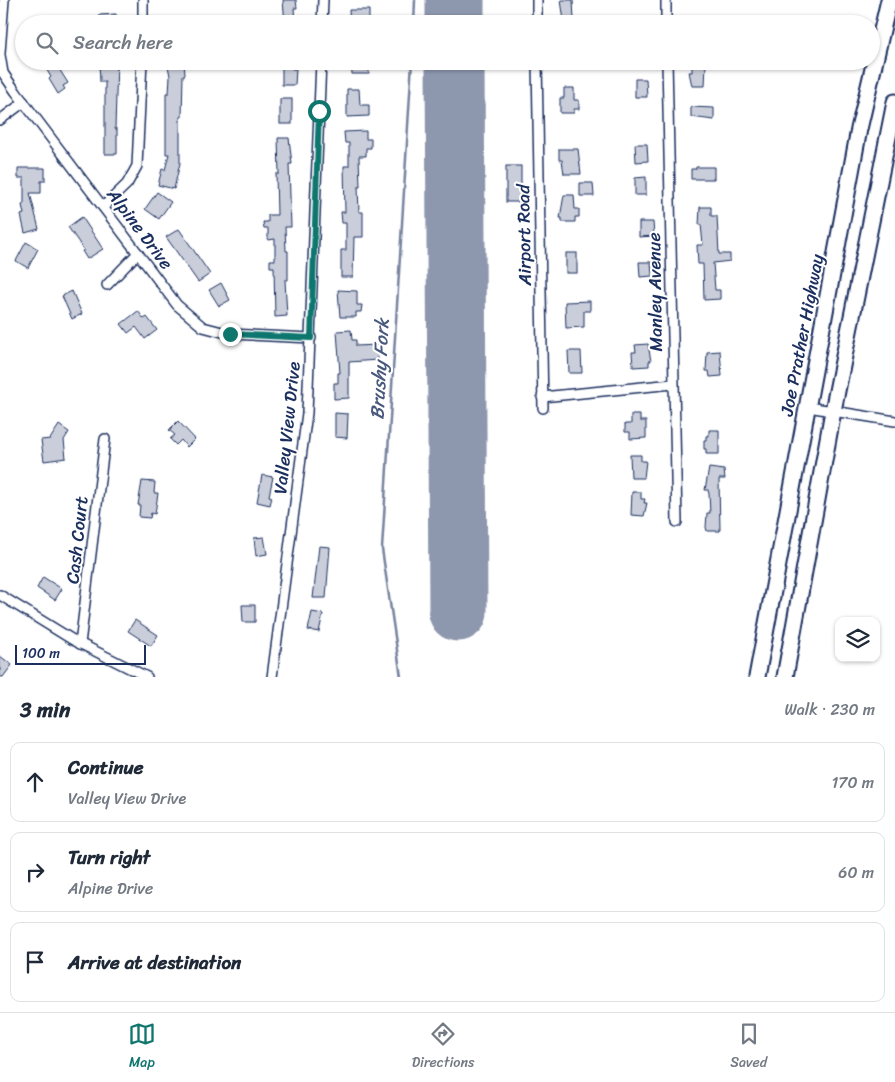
<!DOCTYPE html>
<html lang="en">
<head>
<meta charset="utf-8">
<style>
	body { margin:0; font-family:Sriracha,sans-serif; background:#f2f2f3; color:#1f2937 }
	.controls { position:absolute; right:15px; bottom:15px; display:grid; overflow:hidden; border-radius:10px; box-shadow:0 1px 4px #0004 }
	.controls button { width:45px; height:45px; display:grid; place-items:center; padding:0; border:0; border-bottom:1px solid #e0e1e3; background:#fff; color:#1f2937; font:25px sans-serif }
	.scale { position:absolute; left:15px; bottom:12px; width:131px; box-sizing:border-box; padding-left:5px; border:2px solid #1b2f5e; border-top:0; font-size:14px; line-height:18px; white-space:nowrap; color:#1b2f5e; -webkit-text-stroke:4px #fff; paint-order:stroke }
	.stop { position:absolute; width:15px; height:15px; margin:-11px; border:4px solid #0f766e; border-radius:50%; background:#fff }
	.stop.end { background:#0f766e; border-color:#fff; box-shadow:0 1px 5px #0008 }
	.list { margin:0; padding:0; list-style:none }
	h2 { display:flex; justify-content:space-between; align-items:center; height:65px; margin:0; padding:0 20px; font-size:21px }
	h2 small { font-size:16px; font-weight:400; color:#747a83 }
	.list li { display:grid; grid-template-columns:32px 1fr auto; gap:15px; align-items:center; box-sizing:border-box; height:80px; margin:0 10px 10px; padding:0 10px; border:1px solid #e0e1e3; border-radius:10px }
	.list b { display:block; font-size:19px; white-space:nowrap }
	.list p { margin:0; font-size:16px; white-space:nowrap; color:#747a83 }
	.list em { font-size:16px; font-style:normal; color:#747a83 }
	.icon { flex:none; width:28px; height:28px; fill:none; stroke:currentColor; stroke-width:2; stroke-linecap:round; stroke-linejoin:round }
	.map { position:relative; flex:none; width:895px; height:677px; overflow:hidden }
	.search { position:absolute; background:#fff; box-shadow:0 1px 4px #0004; left:15px; right:15px; top:15px; height:55px; display:flex; align-items:center; gap:12px; box-sizing:border-box; padding:0 18px; border-radius:28px; color:#747a83; font-size:19px }
	.sheet { height:335px; background:#fff }
	nav { display:flex; justify-content:space-around; align-items:center; box-sizing:border-box; height:70px; border-top:1px solid #e0e1e3; background:#fff; font-size:14px; color:#747a83 }
	nav a { display:grid; justify-items:center; gap:2px }
	nav .on { color:#0f766e }
	.map>svg:first-child { display:block }
	.lines { fill:none; stroke-linecap:round; stroke-linejoin:round }
	.stream { stroke:#77839f; stroke-width:2.5 }
	.runway { stroke:#8d97ae; stroke-width:59 }
	.building { fill:#caceda; stroke:#1b2f5e }
	.minor-casing { stroke:#1b2f5e; stroke-width:12 }
	.trunk-casing { stroke:#1b2f5e; stroke-width:19 }
	.minor { stroke:#fff; stroke-width:9 }
	.trunk { stroke:#fff; stroke-width:15 }
	.route { stroke:#0f766e; stroke-width:6 }
	.labels { text-anchor:middle; stroke-width:4; stroke-linejoin:round; paint-order:stroke }
	.street-label { font-size:18px; fill:#1b2f5e; stroke:#fff }
	.water-label { font-size:19px; font-style:italic; fill:#49597e; stroke:#fff }
</style>
</head>
<body>
<div class="map">
<svg width="895" height="677" viewBox="0 0 895 677">
	<rect width="100%" height="100%" fill="#fff"/>
	<filter id="ink" filterUnits="userSpaceOnUse"><feTurbulence type="fractalNoise" baseFrequency=".02" numOctaves="2"/><feDisplacementMap in="SourceGraphic" scale="10" xChannelSelector="R" yChannelSelector="G"/><feConvolveMatrix kernelMatrix="1 2 1 2 8 2 1 2 1" color-interpolation-filters="sRGB"/></filter>
	<g filter="url(#ink)">
		<g class="lines">
			<g class="stream">
				<path d="M414,24l1,-24"/>
				<path d="M401,677l-19,-128 30,-488"/>
			</g>
			<g class="runway">
				<path d="M455,0v24"/>
				<path d="M455,61l3,551"/>
			</g>
		</g>
		<g class="building">
			<path d="M283,0h13l1,8h-3l1,16h-10z"/>
			<path d="M561,0h12l1,20 -10,1z"/>
			<path d="M349,10h20v12l-19,2z"/>
			<path d="M116,14v10h-17v-9z"/>
			<path d="M54,61l14,22 -5,3 2,3 -7,5 -9,-15 2,-2 -6,-10z"/>
			<path d="M99,61h18l-2,68h2v25h-12v-72h-5z"/>
			<path d="M167,61h17l1,14h-2l-1,42h-2v46l-6,26 -16,-4 4,-16 3,1 4,-16h-3v-61h3l1,-17z"/>
			<path d="M282,61h10v8h4l-1,16h-13z"/>
			<path d="M351,61h18v13h-17z"/>
			<path d="M692,63l14,1 -1,22h-13l-3,-14h3z"/>
			<path d="M635,79h11l1,18h-12z"/>
			<path d="M564,88h10v12h5v9h-5v4h-14v-15h4z"/>
			<path d="M347,89h12l1,16h9v11l-22,1z"/>
			<rect x="280" y="99" width="12" height="25"/>
			<path d="M691,107l23,1v12l-23,-3z"/>
			<path d="M366,131v8h5v9h-5v8h-7l1,31h-2l1,25h4v25h-9l-1,40h-12v-27h5v-27h-4l-1,-11h4l-1,-46h5v-23h-4l-1,-11z"/>
			<path d="M278,138h11l3,26h-3l2,63h-6l1,24h2v29h-3l2,36 -12,1 -1,-50h-4v-7h5v-21l-7,1v-12h-4l-1,-6h5v-7h9l-1,-41h3z"/>
			<path d="M635,144h12l1,17 -12,1z"/>
			<path d="M559,149h19l3,25h-17l-2,-14h-3z"/>
			<rect x="506" y="166" width="15" height="36"/>
			<path d="M696,167h18v12h-23v-10h5z"/>
			<path d="M18,168h27v13h-4v12h-11l9,36 -14,4 -4,-18 3,-1 -2,-9 2,-1v-26h-6z"/>
			<path d="M646,177v18h-11v-17z"/>
			<path d="M580,183h13l1,13h-14z"/>
			<path d="M157,192l14,10 -12,17 -14,-10z"/>
			<path d="M564,195h10l1,14h4v8h-4v5h-13v-4h-2z"/>
			<path d="M700,207h11v9h6l2,38h11v7l-17,2 2,27h5v9l-16,1 -1,-36h-5l-1,-19h6l-2,-21 -2,1z"/>
			<path d="M82,217l21,32 -16,10 -5,-8 2,-1 -16,-23z"/>
			<path d="M639,222h14l1,14 -15,1z"/>
			<path d="M179,229l31,45 -12,8 -32,-45z"/>
			<path d="M26,242l12,7 -10,19 -12,-7z"/>
			<rect x="566" y="253" width="11" height="20"/>
			<path d="M639,262h12l1,14 -12,1z"/>
			<path d="M221,283l9,17 -11,6 -10,-16z"/>
			<path d="M338,290l19,1v14h5l-1,7h-5v5h-16z"/>
			<path d="M72,291l10,23 -10,5 -10,-23z"/>
			<path d="M590,301v10h-6v16l-18,1 -1,-26z"/>
			<path d="M138,311l6,8 3,-2 10,13 -12,9 -9,-12 -8,6 -7,-9z"/>
			<path d="M351,330l1,10h4v6l21,-1 1,15 -29,2v36l-15,1v-16h4v-10h2l-3,-42z"/>
			<path d="M648,344l3,17h-2v5l-16,1 -1,-15h4l-1,-7z"/>
			<path d="M568,351h13l1,22h-13z"/>
			<path d="M720,351l2,25 -12,1 -1,-6h-3l1,-19z"/>
			<path d="M335,413l13,1 -1,24 -12,-1z"/>
			<path d="M631,415h9v6h6v17l-16,1v-7h-5v-8h6z"/>
			<path d="M178,421l17,18 -8,8 -6,-7 -5,5 -6,-6 5,-4 -6,-5z"/>
			<path d="M59,425l10,7 -5,8 2,18 -22,3 -3,-21 9,-1z"/>
			<path d="M709,430h10v24h-13v-5h-2v-9h2v-4h3z"/>
			<path d="M630,455h11v6h5l-2,17h-13z"/>
			<path d="M709,468l15,2 1,9h-6l1,52h-13l-1,-4 1,-14h3l-1,-19 -1,-4h-3z"/>
			<path d="M262,475l11,2 -4,19 3,1 -2,8 -13,-3z"/>
			<path d="M142,481l13,1 -1,11h4l-3,21 -4,-1 -1,5 -11,-1 1,-12h-2z"/>
			<path d="M632,492h9v7h4l-1,4h3l-3,13 -13,-1z"/>
			<path d="M264,537l3,17 -11,2 -2,-18z"/>
			<path d="M319,546l11,1 -4,51h-13z"/>
			<path d="M43,577l19,12 -7,11 -18,-12z"/>
			<path d="M242,605h13v17h-12z"/>
			<path d="M312,612l11,2 -4,18 -11,-2z"/>
			<path d="M135,620l23,15 -7,11 -23,-15z"/>
			<path d="M0,656l12,9 -9,12h-3z"/>
		</g>
		<g class="lines">
			<g class="minor-casing">
				<g id="minor">
					<path d="M537,0v24"/>
					<path d="M666,0v24"/>
					<path d="M143,24v-24"/>
					<path d="M322,24l1,-24"/>
					<path d="M0,53l4,-53"/>
					<path d="M0,55l3,18 13,19 161,213 26,22 27,7 81,4"/>
					<path d="M537,61l6,347"/>
					<path d="M667,61l10,461"/>
					<path d="M0,120l24,-18"/>
					<path d="M103,207l24,-23 10,-18 5,-105"/>
					<path d="M107,285l31,-32"/>
					<path d="M542,397l131,-13"/>
					<path d="M808,407l87,14"/>
					<path d="M0,595l73,45 74,37"/>
					<path d="M80,644l25,-205"/>
					<path d="M272,677l35,-264 14,-352"/>
				</g>
			</g>
			<g class="trunk-casing">
				<g id="trunk">
					<path d="M757,677l102,-548 30,-129"/>
					<path d="M785,677l48,-266 62,-309"/>
				</g>
			</g>
			<use href="#minor" class="minor"/>
			<use href="#trunk" class="trunk"/>
		</g>
	</g>
	<g class="lines" filter="url(#ink)">
		<path class="route" d="M230,334l81,4 8,-227"/>
	</g>
	<g class="labels">
		<g class="street-label">
			<text transform="translate(140 229) rotate(53)" y="6">Alpine Drive</text>
			<text transform="translate(524 235) rotate(-91)" y="6">Airport Road</text>
			<text transform="translate(655 292) rotate(-91)" y="6">Manley Avenue</text>
			<text transform="translate(802 335) rotate(-79)" y="6">Joe Prather Highway</text>
			<text transform="translate(287 428) rotate(-84)" y="6">Valley View Drive</text>
			<text transform="translate(77 540) rotate(-84)" y="6">Cash Court</text>
		</g>
		<g class="water-label">
			<text transform="translate(379 369) rotate(-87)" y="7">Brushy Fork</text>
		</g>
	</g>
</svg>
<div class="controls">
<button><svg class="icon" aria-label="layers" viewBox="0 0 24 24"><path d="M12 4l9 5-9 5-9-5zM3 14l9 5 9-5"/></svg></button>
</div>
<div class="scale">100 m</div>
<div class="stop" style="left:319px;top:111px"></div>
<div class="stop end" style="left:230px;top:334px"></div>
<div class="search"><svg class="icon" aria-label="search" viewBox="0 0 24 24"><circle cx="10" cy="10" r="6"/><path d="M15 15l6 6"/></svg>Search here</div>
</div>
<section class="sheet">
<h2>3 min<small>Walk · 230 m</small></h2>
<ul class="list">
<li><svg class="icon" aria-label="ahead" viewBox="0 0 24 24"><path d="M12 20V5M6 11l6-6 6 6"/></svg><div><b>Continue</b><p>Valley View Drive</p></div><em>170 m</em></li>
<li><svg class="icon" aria-label="right" viewBox="0 0 24 24"><path d="M7 20v-9h11M14 6l5 5-5 5"/></svg><div><b>Turn right</b><p>Alpine Drive</p></div><em>60 m</em></li>
<li><svg class="icon" aria-label="arrive" viewBox="0 0 24 24"><path d="M6 21V4h12l-3 4 3 4H6"/></svg><div><b>Arrive at destination</b></div></li>
</ul>
</section>
<nav>
<a class="on"><svg class="icon" aria-label="map" viewBox="0 0 24 24"><path d="M3 6l6-2 6 2 6-2v14l-6 2-6-2-6 2zM9 4v14M15 6v14"/></svg>Map</a>
<a><svg class="icon" aria-label="directions" viewBox="0 0 24 24"><path d="M12 3l9 9-9 9-9-9zM9 14v-3h6M13 9l2 2-2 2"/></svg>Directions</a>
<a><svg class="icon" aria-label="saved" viewBox="0 0 24 24"><path d="M7 4h10v16l-5-4-5 4z"/></svg>Saved</a>
</nav>
</body>
</html>
